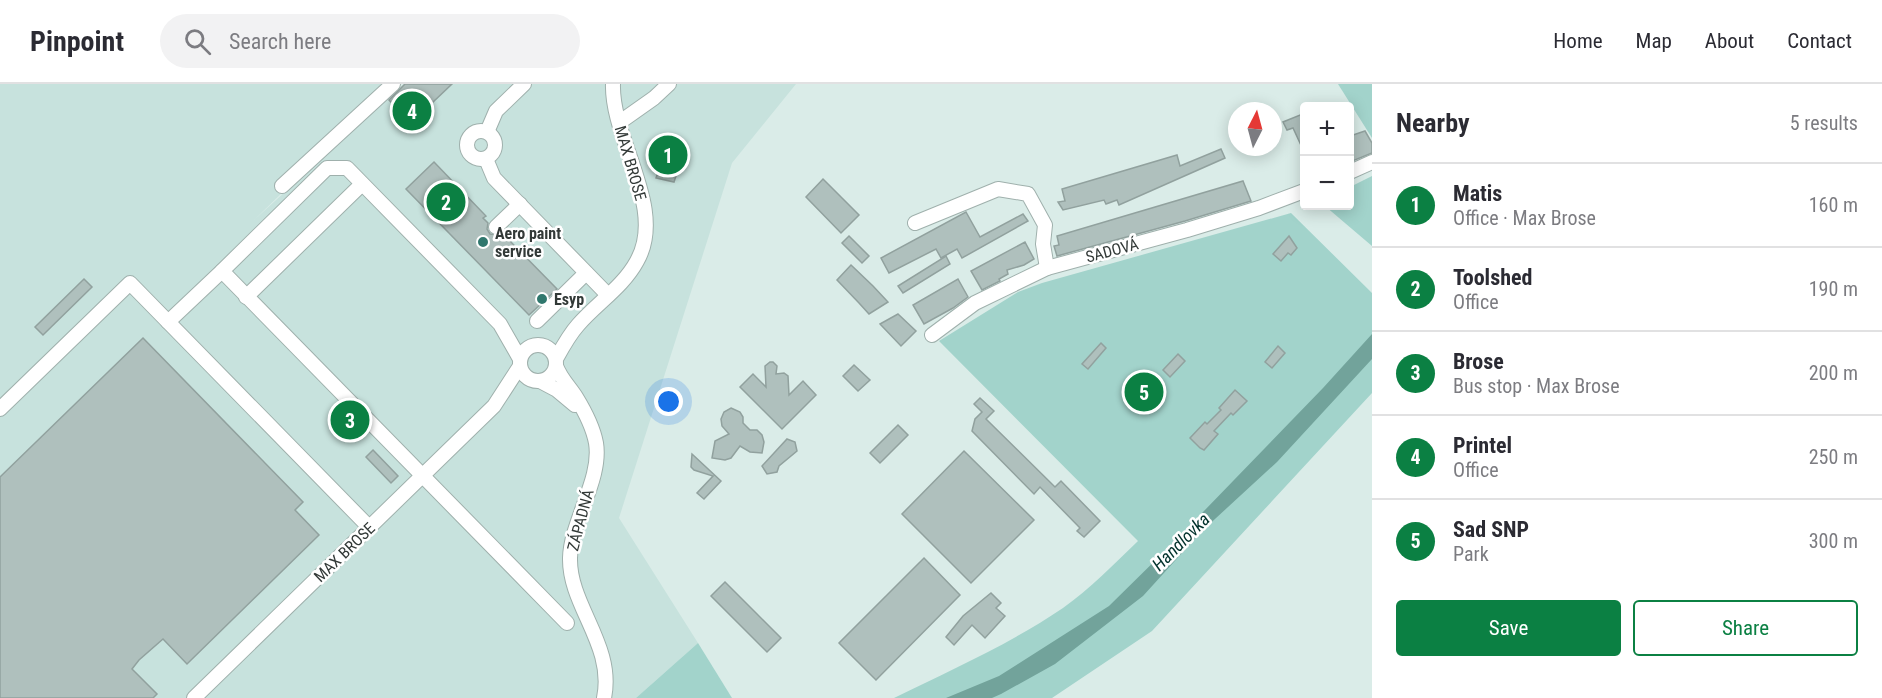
<!DOCTYPE html>
<html lang="en">
<head>
<meta charset="utf-8">
<style>
	body { margin:0; font-family:"Roboto Condensed",sans-serif; background:#f2f2f3; color:#2b2b33 }
	.controls { position:absolute; right:18px; top:18px; display:grid; overflow:hidden; border-radius:6px; box-shadow:0 3px 15px #0003 }
	.controls button { width:54px; height:54px; display:grid; place-items:center; padding:0; border:0; border-bottom:2px solid #e1e1e2; background:#fff; color:#2b2b33; font:30px sans-serif }
	.compass { position:absolute; left:1228px; top:18px; width:54px; height:54px; border-radius:50%; background:#fff; box-shadow:0 3px 15px #0003; rotate:6deg }
	.you { position:absolute; left:669px; top:318px; width:21px; height:21px; margin:-15px; border:4px solid #fff; border-radius:50%; background:#1a73e8; box-shadow:0 0 0 9px #1a73e833 }
	.badge { display:grid; place-items:center; width:39px; height:39px; border-radius:50%; background:#0b8043; color:#fff; font-size:20px; font-weight:700 }
	.pin { position:absolute; translate:-50% -50%; border:3px solid #fff; box-shadow:0 2px 6px #0006 }
	.list { margin:0; padding:0; list-style:none }
	h2 { display:flex; justify-content:space-between; align-items:center; height:78px; margin:0; padding:0 24px; font-size:26px }
	h2 small { font-size:20px; font-weight:400; color:#7c7c81 }
	.list li { display:grid; grid-template-columns:39px 1fr auto; gap:18px; align-items:center; box-sizing:border-box; height:84px; padding:0 24px; border-top:2px solid #e1e1e2 }
	.list b { display:block; font-size:22px; white-space:nowrap }
	.list p { margin:0; font-size:20px; white-space:nowrap; color:#7c7c81 }
	.list em { font-size:20px; font-style:normal; color:#7c7c81 }
	.actions { display:flex; gap:12px; padding:18px 24px }
	.actions a { flex:1; padding:14px 0; border:2px solid #0b8043; border-radius:6px; text-align:center; font-size:21px; color:#0b8043 }
	.actions .main { background:#0b8043; color:#fff }
	.icon { flex:none; width:33px; height:33px; fill:none; stroke:currentColor; stroke-width:2; stroke-linecap:round; stroke-linejoin:round }
	.map { position:relative; flex:none; width:1372px; height:614px; overflow:hidden }
	header { display:flex; align-items:center; gap:36px; box-sizing:border-box; height:84px; padding:0 30px; background:#fff; border-bottom:2px solid #e1e1e2 }
	header strong { font-size:28px }
	nav { display:flex; gap:33px; margin-inline-start:auto; font-size:21px }
	.search { width:420px; height:54px; background:#f2f2f3; display:flex; align-items:center; gap:15px; box-sizing:border-box; padding:0 21px; border-radius:33px; color:#7c7c81; font-size:22px }
	main { display:flex }
	aside { flex:1; background:#fff }
	.map>svg:first-child { display:block }
	.built { fill:#c7e2dd }
	.green { fill:#a2d3cb }
	.water { fill:#72a39b }
	.building { fill:#afc0bd; stroke:#91a19e; stroke-width:1.5 }
	.lines { fill:none; stroke-linecap:round; stroke-linejoin:round }
	.minor-casing { stroke:#9fb0ac; stroke-width:16 }
	.minor { stroke:#fff; stroke-width:14 }
	.poi-dot { fill:#30776d; stroke:#fff; stroke-width:2 }
	.labels { text-anchor:middle; stroke-width:5; stroke-linejoin:round; paint-order:stroke }
	.street-label { font-size:16px; fill:#323937; stroke:#fff }
	.poi-label { font-size:16px; font-weight:bold; fill:#323937; stroke:#fff; text-anchor:start }
	.water-label { font-size:18px; font-style:italic; fill:#00312b; stroke:#fff }
</style>
</head>
<body>
<header>
<strong>Pinpoint</strong>
<div class="search"><svg class="icon" aria-label="search" viewBox="0 0 24 24"><circle cx="10" cy="10" r="6"/><path d="M15 15l6 6"/></svg>Search here</div>
<nav><a>Home</a><a>Map</a><a>About</a><a>Contact</a></nav>
</header>
<main>
<div class="map">
<svg width="1372" height="614" viewBox="0 0 1372 614">
	<rect width="100%" height="100%" fill="#daece8"/>
	<path class="built" d="M0,0h399l-53,47 -93,90 151,-137h392l-64,79 -113,355 79,125 -62,55h-636z"/>
	<g class="green">
		<path d="M1338,0h34v54z"/>
		<path d="M1372,92v70l-47,-40h25v-19z"/>
		<path d="M1291,129l81,80v100l-220,238 -100,67h-158c57,-28 116,-54 169,-90 27,-19 51,-44 75,-67l-199,-200 79,-49 24,-9z"/>
		<path d="M698,559l34,55h-96z"/>
	</g>
	<path class="water" d="M1372,250v25l-95,103 -74,68 -60,66 -88,68 -54,30 -9,4h-46l53,-22 110,-70 65,-64 149,-154z"/>
	<g class="building">
		<path d="M405,0h47l-41,39 -22,-23z"/>
		<path d="M1305,29v41l-12,-26 -6,2 -4,-8z"/>
		<path d="M1365,47l7,12v10l-22,9v-26z"/>
		<path d="M666,65l17,5 -9,28 -18,-4z"/>
		<path d="M1221,65l4,9 -106,47 -2,-5 -11,4 -2,-4 -41,10 -5,-8 7,-1 -3,-12 115,-34 3,11z"/>
		<path d="M434,78l52,54 -3,2 5,5 -1,6 3,5 9,1 6,5 2,-2 50,51 -28,26 -123,-126z"/>
		<path d="M823,95l36,36 -18,18 -35,-36z"/>
		<path d="M1243,97l8,20 -66,20 -128,35 -3,-10 5,-1 -2,-9z"/>
		<path d="M966,128l14,25 43,-23 5,7 -66,37 -5,-9 -16,9 -5,-9 -47,24 -8,-15z"/>
		<path d="M849,152l20,20 -7,7 -20,-20z"/>
		<path d="M1289,152l8,12 -6,7 -3,-2 -7,8 -8,-7z"/>
		<path d="M1025,158l9,17 -10,6 -17,5 1,4 -9,5 1,2 -18,9 -11,-19z"/>
		<path d="M946,172l4,8 -47,29 -5,-7z"/>
		<path d="M851,181l22,21 15,16 -19,12 -10,-11 -22,-23z"/>
		<path d="M84,195l8,8 -49,48 -8,-8z"/>
		<path d="M958,195l10,18 -15,11 -29,16 -11,-19z"/>
		<path d="M898,230l18,17 -15,15 -21,-22z"/>
		<path d="M143,254l160,164 -8,8 24,25 -132,129 -24,-25 -24,21 -7,9 25,25 -4,4h-153v-221z"/>
		<path d="M1101,259l5,5 -18,21 -6,-5z"/>
		<path d="M1278,262l7,7 -13,15 -7,-6z"/>
		<path d="M1178,270l7,7 -15,16 -7,-7z"/>
		<path d="M770,278h3l4,4 -1,8 8,-1 4,3 1,19 14,-14 13,14 -34,34 -42,-42 13,-13 13,13 -1,-21z"/>
		<path d="M854,281l16,15 -12,11 -15,-15z"/>
		<path d="M1235,306l12,11 -14,14 -2,-2 -17,18 4,3 -14,16 -4,-2 -10,-10 15,-16 2,2 14,-14 -2,-2z"/>
		<path d="M980,314l14,13 -8,8 69,68 6,-6 39,40 -16,16 -7,-6 3,-3 -40,-41 -6,7 -62,-63 3,-12 7,-7 -8,-8z"/>
		<path d="M731,324l9,4 3,5v6l7,7h7l5,5 2,7 -2,11 -12,-1 -10,-6 -9,12 -6,2 -13,-2 3,-17 14,-7 -7,-8 -1,-7 3,-7z"/>
		<path d="M898,341l10,10 -28,28 -10,-10z"/>
		<path d="M787,355l8,3 2,9 -18,15 -2,6 -10,2 -5,-8z"/>
		<path d="M373,366l25,26 -7,7 -25,-26z"/>
		<path d="M964,367l70,69 -63,63 -69,-69z"/>
		<path d="M692,370l29,27 -17,18 -7,-6 16,-17 -19,-6 -3,-3z"/>
		<path d="M924,474l36,37 -84,85 -37,-37z"/>
		<path d="M725,498l56,56 -14,14 -56,-56z"/>
		<path d="M991,509l10,10 -5,5 9,8 -20,22 -13,-13 -18,20 -8,-8 17,-21z"/>
	</g>
	<g class="lines">
		<g class="minor-casing">
			<g id="minor">
				<path d="M620,38l34,-24 15,-14"/>
				<circle cx="481" cy="61" r="14"/>
				<path d="M487,48l9,-21 28,-27"/>
				<path d="M486,75l8,19 114,117"/>
				<path d="M1350,88l22,-10"/>
				<path d="M282,102l111,-102"/>
				<path d="M915,139l83,-34 30,5 17,31 -2,19 4,24"/>
				<path d="M496,143l24,-23"/>
				<path d="M246,213l116,-113"/>
				<path d="M537,237l49,-48"/>
				<path d="M168,238l54,-51"/>
				<path d="M932,251l43,-32 72,-35 140,-38 72,-22 45,-17"/>
				<circle cx="538" cy="279" r="18"/>
				<path d="M520,275l-20,-35 -153,-156h-20l-105,103 345,352"/>
				<path d="M556,275c6,-11 13,-24 22,-34 19,-22 45,-38 59,-64 30,-53 -26,-122 -24,-177"/>
				<path d="M556,282c5,13 13,20 20,31 8,13 17,30 20,46 6,36 -25,78 -26,115 -1,48 45,87 34,140"/>
				<path d="M540,297l17,9 18,15"/>
				<path d="M0,325l130,-126 239,244"/>
				<path d="M194,614l300,-292 26,-40"/>
			</g>
		</g>
		<use href="#minor" class="minor"/>
	</g>
	<g class="poi-dot">
		<circle cx="483" cy="158" r="6"/>
		<circle cx="542" cy="215" r="6"/>
	</g>
	<g class="labels">
		<g class="street-label">
			<text transform="translate(631 79) rotate(74)" y="6">MAX BROSE</text>
			<text transform="translate(1112 166) rotate(-15)" y="6">SADOVÁ</text>
			<text transform="translate(580 436) rotate(-75)" y="6">ZÁPADNÁ</text>
			<text transform="translate(344 468) rotate(-44)" y="6">MAX BROSE</text>
		</g>
		<g class="poi-label">
			<text x="495" y="155">Aero paint<tspan x="495" dy="18">service</tspan></text>
			<text x="554" y="221">Esyp</text>
		</g>
		<g class="water-label">
			<text transform="translate(1181 458) rotate(-45)" y="6">Handlovka</text>
		</g>
	</g>
</svg>
<div class="controls">
<button>+</button>
<button>−</button>
</div>
<svg class="compass" viewBox="-18 -18 36 36"><path d="M0-13l5 13h-10z" fill="#e53935"/><path d="M0 13l5-13h-10z" fill="#7c7c81"/></svg>
<div class="you"></div>
<div class="pin badge" style="left:668px;top:71px">1</div>
<div class="pin badge" style="left:446px;top:118px">2</div>
<div class="pin badge" style="left:350px;top:336px">3</div>
<div class="pin badge" style="left:412px;top:27px">4</div>
<div class="pin badge" style="left:1144px;top:308px">5</div>
</div>
<aside>
<h2>Nearby<small>5 results</small></h2>
<ul class="list">
<li><span class="badge">1</span><div><b>Matis</b><p>Office · Max Brose</p></div><em>160 m</em></li>
<li><span class="badge">2</span><div><b>Toolshed</b><p>Office</p></div><em>190 m</em></li>
<li><span class="badge">3</span><div><b>Brose</b><p>Bus stop · Max Brose</p></div><em>200 m</em></li>
<li><span class="badge">4</span><div><b>Printel</b><p>Office</p></div><em>250 m</em></li>
<li><span class="badge">5</span><div><b>Sad SNP</b><p>Park</p></div><em>300 m</em></li>
</ul>
<div class="actions"><a class="main">Save</a><a>Share</a></div>
</aside>
</main>
</body>
</html>
